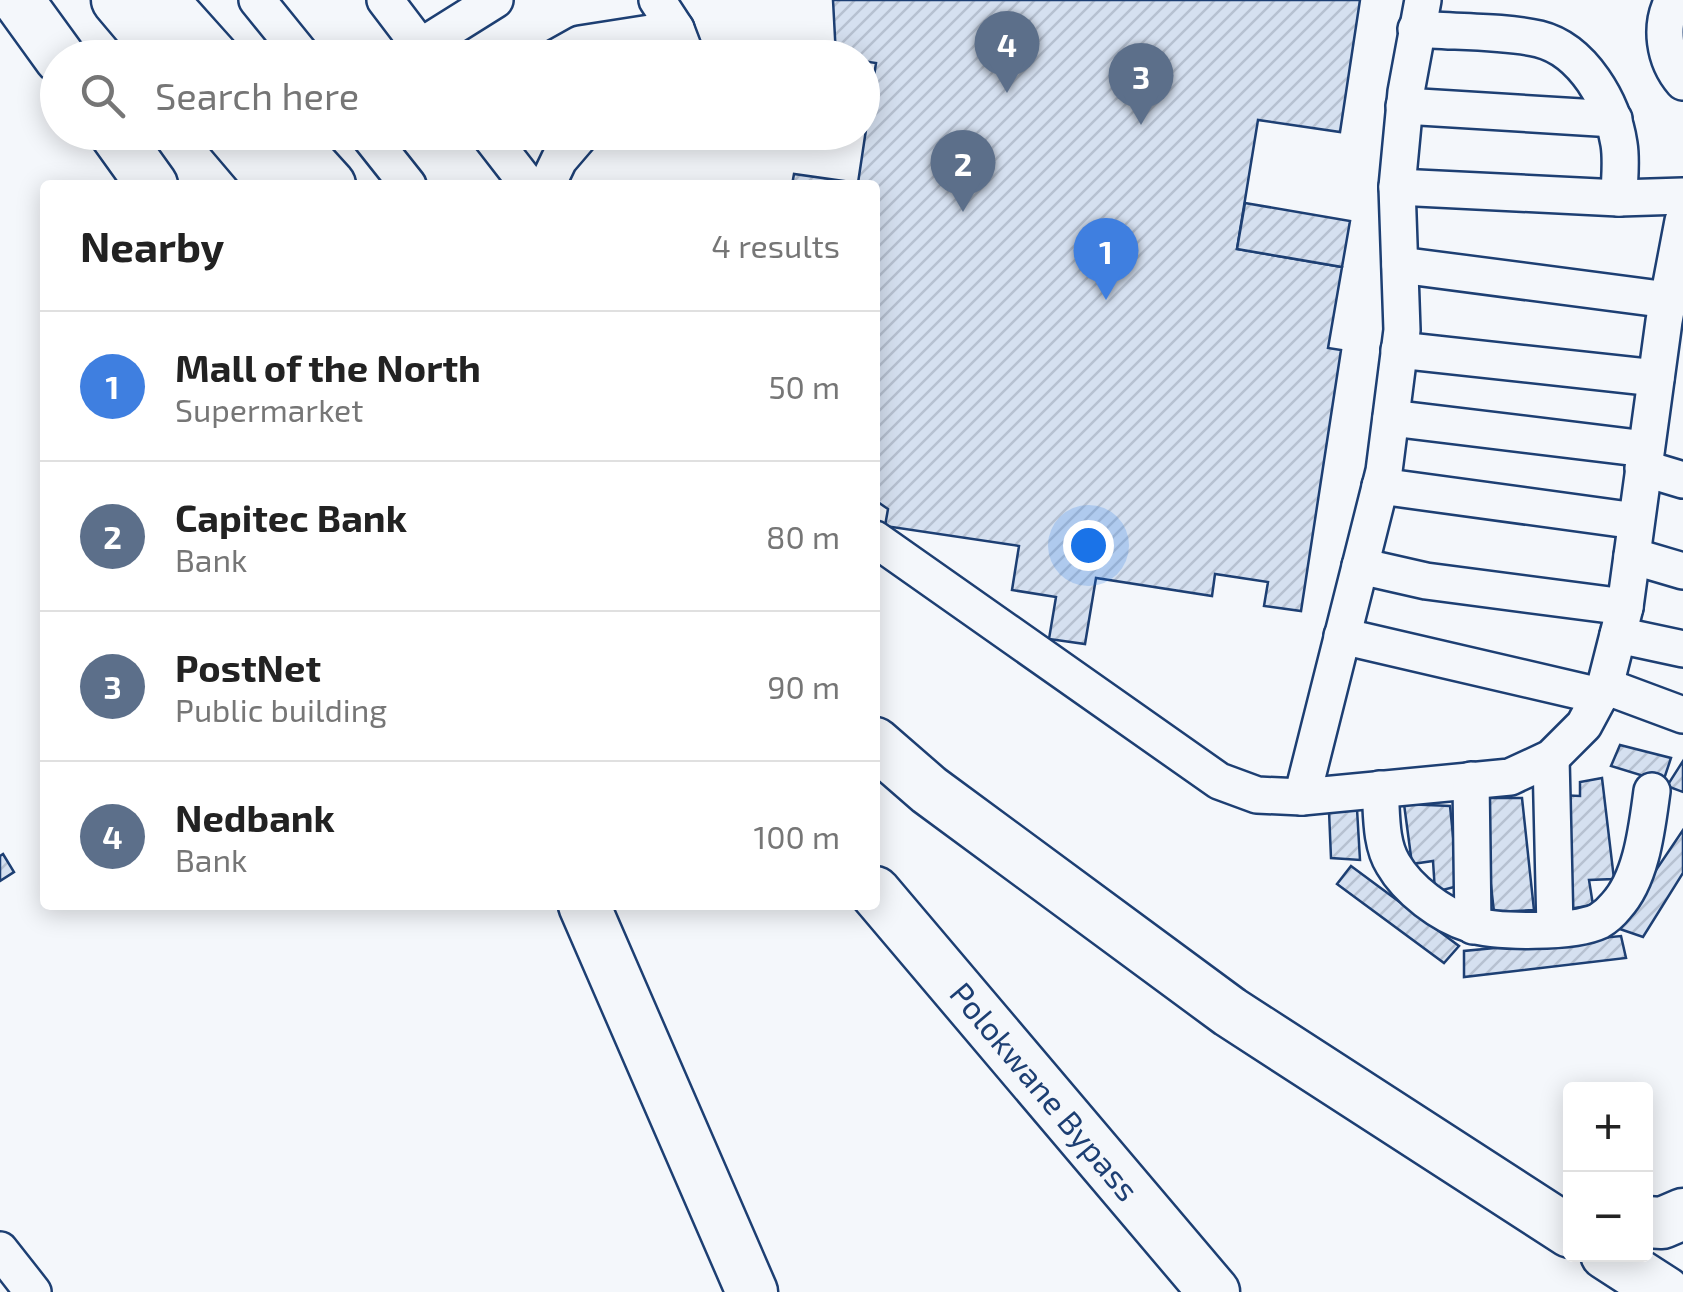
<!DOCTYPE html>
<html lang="en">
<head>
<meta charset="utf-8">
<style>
	body { margin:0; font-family:"Exo 2",sans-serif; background:#f6f6f6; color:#222 }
	.controls { position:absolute; right:30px; bottom:30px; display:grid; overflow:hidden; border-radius:10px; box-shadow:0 5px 25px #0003 }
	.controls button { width:90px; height:90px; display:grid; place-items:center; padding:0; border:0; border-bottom:2px solid #e0e0e0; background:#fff; color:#222; font:50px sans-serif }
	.you { position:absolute; left:1088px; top:545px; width:35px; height:35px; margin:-25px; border:8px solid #fff; border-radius:50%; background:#1a73e8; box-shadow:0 0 0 15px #1a73e833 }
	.badge { display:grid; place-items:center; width:65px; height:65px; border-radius:50%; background:#ea580c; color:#fff; font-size:32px; font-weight:700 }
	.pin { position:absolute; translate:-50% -82px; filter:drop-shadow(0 2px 5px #0008) }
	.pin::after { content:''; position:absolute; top:52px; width:35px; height:30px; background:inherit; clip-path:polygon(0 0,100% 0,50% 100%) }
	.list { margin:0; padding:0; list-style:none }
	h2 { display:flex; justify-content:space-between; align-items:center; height:130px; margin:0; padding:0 40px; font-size:42px }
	h2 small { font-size:32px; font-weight:400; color:#767676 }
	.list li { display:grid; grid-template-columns:65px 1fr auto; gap:30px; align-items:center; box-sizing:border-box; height:150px; padding:0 40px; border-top:2px solid #e0e0e0 }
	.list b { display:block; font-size:38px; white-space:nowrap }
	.list p { margin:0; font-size:32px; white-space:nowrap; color:#767676 }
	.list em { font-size:32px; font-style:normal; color:#767676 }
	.icon { flex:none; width:55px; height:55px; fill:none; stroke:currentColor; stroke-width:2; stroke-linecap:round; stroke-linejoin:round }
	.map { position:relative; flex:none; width:1683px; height:1292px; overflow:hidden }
	.search { position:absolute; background:#fff; box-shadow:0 5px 25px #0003; left:40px; top:40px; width:840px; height:110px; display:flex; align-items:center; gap:25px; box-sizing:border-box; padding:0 35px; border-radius:55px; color:#767676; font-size:38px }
	.panel { position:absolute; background:#fff; box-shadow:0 5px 25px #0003; left:40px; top:180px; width:840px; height:730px; border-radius:10px }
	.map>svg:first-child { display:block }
	.building { fill:url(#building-hatch); stroke:#1d3f73; stroke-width:2.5 }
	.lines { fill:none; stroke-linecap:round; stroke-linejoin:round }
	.minor-casing { stroke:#1d3f73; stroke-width:40 }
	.highway-casing { stroke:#1d3f73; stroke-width:55 }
	.minor { stroke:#f4f7fb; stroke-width:35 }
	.highway { stroke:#f4f7fb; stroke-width:50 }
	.labels { text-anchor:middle; stroke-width:8; stroke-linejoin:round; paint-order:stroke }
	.street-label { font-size:32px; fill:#1d3f73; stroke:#f4f7fb }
</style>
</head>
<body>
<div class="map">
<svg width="1683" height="1292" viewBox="0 0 1683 1292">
	<defs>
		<pattern id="building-hatch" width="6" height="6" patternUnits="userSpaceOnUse" patternTransform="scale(2.5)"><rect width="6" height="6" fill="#d5e0f0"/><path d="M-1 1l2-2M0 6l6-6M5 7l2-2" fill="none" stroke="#b6c1d1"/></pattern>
	</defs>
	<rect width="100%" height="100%" fill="#f4f7fb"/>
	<g class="building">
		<path d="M833,0h527l-20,132 -82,-12 -21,129 105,18 -14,81 13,2 -40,261 -37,-5 4,-24 -53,-8 -3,22 -116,-18 -11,66 -36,-5 7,-42 -44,-7 7,-44 -134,-20 3,-17 -13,-9v-315h-83l2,-11 64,9 18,-120 -14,-2v-3l-26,-2z"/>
		<path d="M1245,203l105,18 -8,46 -105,-18z"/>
		<path d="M1620,745l51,13 -8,24 -52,-16z"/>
		<path d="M1683,761v31l-16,-6z"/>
		<path d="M1602,778l12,101 -25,1 4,25 -24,4 -11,-114 22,1v-14z"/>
		<path d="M1481,798h41l12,112 -40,2z"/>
		<path d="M1404,804l46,2 8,80 -23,6 -2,-31 -21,3z"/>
		<path d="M1357,809l3,51 -29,-2 -2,-47z"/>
		<path d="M1683,830v43l-40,64 -26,-9z"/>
		<path d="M3,854l11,18 -14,9v-25z"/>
		<path d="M1351,866l108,80 -15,17 -107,-79z"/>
		<path d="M1621,936l5,22 -162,19v-26z"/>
	</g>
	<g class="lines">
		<g class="minor-casing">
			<g id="minor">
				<path d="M257,0l47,58"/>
				<path d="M385,0l44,58"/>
				<path d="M657,0l19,29 11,29"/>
				<path d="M1673,0c-14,26 -9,60 10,82"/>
				<path d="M1416,29c35,3 91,2 123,10 44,11 74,64 80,105 3,18 0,37 0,54"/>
				<path d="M420,47l75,-47"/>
				<path d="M555,58l25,-14 96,-15"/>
				<path d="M1404,106l210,13"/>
				<path d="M366,132l42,53"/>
				<path d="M487,132l41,53"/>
				<path d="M547,185l12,-25 24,-28"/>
				<path d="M1397,187l222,11 64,-2"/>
				<path d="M1400,265l268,35"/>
				<path d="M1399,350l257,28"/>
				<path d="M1391,418l255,31"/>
				<path d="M1643,468l40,12"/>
				<path d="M1380,486l256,35"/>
				<path d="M875,539l344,242 38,14 45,2 208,-20 41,-19 33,-33 21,-39 20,-79 39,-286 19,-100"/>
				<path d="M1632,556l51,15"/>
				<path d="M1360,566l66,15 199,26"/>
				<path d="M1618,635l65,14"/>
				<path d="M1342,636l258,60"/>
				<path d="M1605,686l78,29"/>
				<path d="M1551,758l4,170"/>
				<path d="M1471,780l2,146"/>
				<path d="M1380,789c2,24 0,54 13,75 15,26 48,51 77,60 26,9 104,9 129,-3 5,-3 13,-10 17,-15 26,-28 31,-79 36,-115"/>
				<path d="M1302,797l82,-326 18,-141 -5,-143 9,-95 17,-92"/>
				<path d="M0,1250l33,42"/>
			</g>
		</g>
		<g class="highway-casing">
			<g id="highway">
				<path d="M18,0l42,58"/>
				<path d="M117,0l49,58"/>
				<path d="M162,0l52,58"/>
				<path d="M114,132l38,53"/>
				<path d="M230,132l45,53"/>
				<path d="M282,132l48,53"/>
				<path d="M875,743l54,47 301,222 340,220"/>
				<path d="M875,892l339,400"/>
				<path d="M584,905l168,387"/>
				<path d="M1646,1222l16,1 21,-9"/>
				<path d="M1606,1254l59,38"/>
			</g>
		</g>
		<use href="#minor" class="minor"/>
		<use href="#highway" class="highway"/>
	</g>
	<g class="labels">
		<g class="street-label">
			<text transform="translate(1044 1092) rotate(50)" y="11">Polokwane Bypass</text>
		</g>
	</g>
</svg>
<div class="controls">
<button>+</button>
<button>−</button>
</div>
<div class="you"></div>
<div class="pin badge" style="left:1106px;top:300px;background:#3f7fe0">1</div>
<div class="pin badge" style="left:963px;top:212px;background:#5c6f8a">2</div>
<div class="pin badge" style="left:1141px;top:125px;background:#5c6f8a">3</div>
<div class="pin badge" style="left:1007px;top:93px;background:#5c6f8a">4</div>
<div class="search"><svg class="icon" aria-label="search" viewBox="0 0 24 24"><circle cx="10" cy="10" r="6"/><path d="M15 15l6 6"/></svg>Search here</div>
<section class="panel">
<h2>Nearby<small>4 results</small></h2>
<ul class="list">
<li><span class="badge" style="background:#3f7fe0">1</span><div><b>Mall of the North</b><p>Supermarket</p></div><em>50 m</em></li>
<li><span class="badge" style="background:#5c6f8a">2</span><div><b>Capitec Bank</b><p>Bank</p></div><em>80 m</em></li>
<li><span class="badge" style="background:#5c6f8a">3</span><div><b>PostNet</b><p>Public building</p></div><em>90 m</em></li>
<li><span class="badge" style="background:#5c6f8a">4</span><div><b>Nedbank</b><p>Bank</p></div><em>100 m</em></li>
</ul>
</section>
</div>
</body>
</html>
